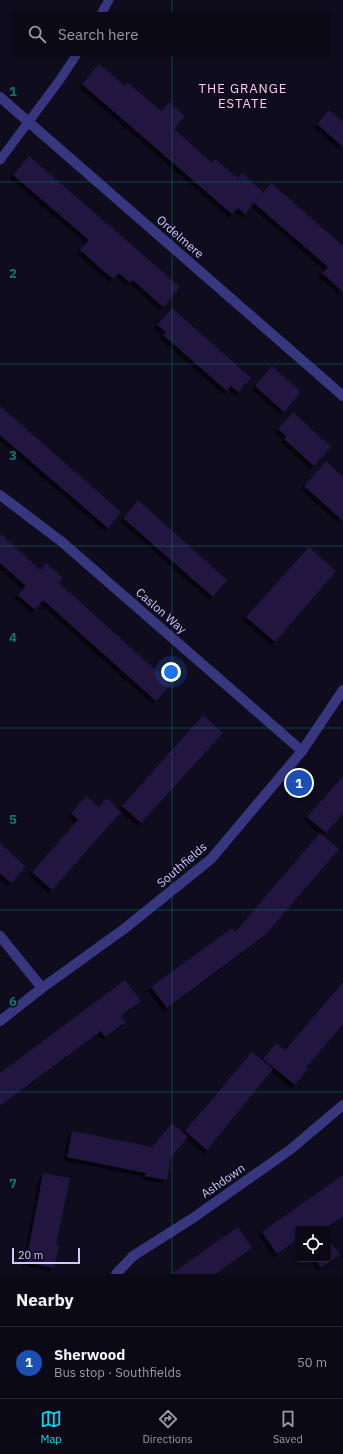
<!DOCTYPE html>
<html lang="en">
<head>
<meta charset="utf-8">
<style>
	body { margin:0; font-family:"IBM Plex Sans",sans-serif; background:#14121f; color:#f1f3f6 }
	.controls { position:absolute; right:12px; bottom:12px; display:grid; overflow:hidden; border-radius:4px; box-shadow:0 2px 6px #0003 }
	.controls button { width:36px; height:36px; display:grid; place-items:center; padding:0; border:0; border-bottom:1px solid #2b2a35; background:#0b0916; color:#f1f3f6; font:20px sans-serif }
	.scale { position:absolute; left:12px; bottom:10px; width:68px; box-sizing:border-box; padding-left:4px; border:2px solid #cfc9ff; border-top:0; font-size:11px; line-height:14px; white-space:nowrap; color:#cfc9ff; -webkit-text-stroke:3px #0f0c1e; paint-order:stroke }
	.you { position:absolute; left:171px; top:672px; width:14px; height:14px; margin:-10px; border:3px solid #fff; border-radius:50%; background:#1a73e8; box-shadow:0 0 0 6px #1a73e833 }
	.badge { display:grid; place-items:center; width:26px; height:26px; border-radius:50%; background:#00dcf4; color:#fff; font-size:13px; font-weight:700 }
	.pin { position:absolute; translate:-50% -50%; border:2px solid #fff; box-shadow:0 1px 4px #0006 }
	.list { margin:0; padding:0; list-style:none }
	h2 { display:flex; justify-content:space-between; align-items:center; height:52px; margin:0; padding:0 16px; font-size:17px }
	h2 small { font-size:13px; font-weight:400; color:#9a9aa1 }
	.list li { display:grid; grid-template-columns:26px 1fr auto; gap:12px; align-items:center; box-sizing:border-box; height:72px; padding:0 16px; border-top:1px solid #2b2a35 }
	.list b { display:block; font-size:15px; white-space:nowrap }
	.list p { margin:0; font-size:13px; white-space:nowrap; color:#9a9aa1 }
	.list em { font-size:13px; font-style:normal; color:#9a9aa1 }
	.icon { flex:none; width:22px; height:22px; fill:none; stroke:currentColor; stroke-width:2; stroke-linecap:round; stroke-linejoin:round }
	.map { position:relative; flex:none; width:343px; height:1274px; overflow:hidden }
	.search { position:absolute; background:#0b0916; box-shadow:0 2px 6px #0003; left:12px; right:12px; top:12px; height:44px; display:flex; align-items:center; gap:10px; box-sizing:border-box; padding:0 14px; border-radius:4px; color:#9a9aa1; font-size:15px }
	.sheet { height:124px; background:#0b0916 }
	nav { display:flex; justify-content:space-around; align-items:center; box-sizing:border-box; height:56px; border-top:1px solid #2b2a35; background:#0b0916; font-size:11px; color:#9a9aa1 }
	nav a { display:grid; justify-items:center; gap:2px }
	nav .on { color:#00dcf4 }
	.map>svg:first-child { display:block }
	.building { fill:#201740; filter:url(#shadow) }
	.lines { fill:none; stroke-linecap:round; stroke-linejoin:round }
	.lane { stroke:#38367e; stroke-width:9 }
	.street { stroke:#38367e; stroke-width:10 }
	.grid { fill:none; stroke:#0f766e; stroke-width:1; stroke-opacity:0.55 }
	.labels { text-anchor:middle; stroke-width:3; stroke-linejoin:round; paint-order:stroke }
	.street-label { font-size:12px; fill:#cfc9ff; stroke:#0f0c1e }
	.neighbourhood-label { font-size:13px; letter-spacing:1px; fill:#ffcbec; stroke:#0f0c1e }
	.grid-label { font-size:13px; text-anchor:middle; font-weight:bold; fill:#0f766e; stroke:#0f0c1e; stroke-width:3; stroke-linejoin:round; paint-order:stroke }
</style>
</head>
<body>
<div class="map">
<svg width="343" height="1274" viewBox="0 0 343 1274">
	<defs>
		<filter id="shadow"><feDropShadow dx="-3.5" dy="3.5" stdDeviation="0" flood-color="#0009"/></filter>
	</defs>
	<rect width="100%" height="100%" fill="#0f0c1e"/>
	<g class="building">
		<path d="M99,64l26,22 3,-3 33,28 8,-9 16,14 -11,13 38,34 3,-4 23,19 4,-5 21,19 -18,22 -7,-6 -6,6 -150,-130z"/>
		<path d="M329,110l14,12v25l-26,-23z"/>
		<path d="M29,156l151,131 -17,20 -30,-27 -3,3 -11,-10 -6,6 -16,-14 -17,-15 9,-10 -76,-65z"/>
		<path d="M271,183l72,63v46l-21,-19 6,-6 -74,-64z"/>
		<path d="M172,308l79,70 -13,14 -7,-6 -4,5 -64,-56 3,-3 -9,-7z"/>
		<path d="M272,366l29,26 -17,20 -29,-26z"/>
		<path d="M0,406l121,106 -13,16 -108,-93z"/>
		<path d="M293,412l38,35 -17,19 -30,-27 2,-3 -8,-7z"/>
		<path d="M326,461l17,16v44l-39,-35z"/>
		<path d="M138,500l89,80 -14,17 -90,-79z"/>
		<path d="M0,533l40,37 6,-7 17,15 -4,5 112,101 -15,17 -113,-101 -8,10 -17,-15 8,-9 -26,-23z"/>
		<path d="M309,547l27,24 -61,71 -29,-25z"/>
		<path d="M203,715l20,18 -82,90 -19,-17z"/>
		<path d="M343,776v37l-17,20 -19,-16z"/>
		<path d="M86,796l13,11 8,-9 14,14 -69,78 -20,-18 46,-52 -7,-7z"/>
		<path d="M320,833l19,16 -74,86 -98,73 -16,-21 81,-59 3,4z"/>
		<path d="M0,843l26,24 -15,16 -11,-10z"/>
		<path d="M125,980l16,21 -20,15 5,6 -21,15 -4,-6 -101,75v-33z"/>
		<path d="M343,982v42l-37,44 2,1 -13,16 -32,-26 13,-16 9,7z"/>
		<path d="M252,1052l21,17 -66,81 -22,-19z"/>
		<path d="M172,1123l16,14 -17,20 -4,23 -22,-4 1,-3 -79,-16 5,-26 80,16z"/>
		<path d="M43,1173l27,5 -14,67h3l-5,23 -28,-6z"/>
		<path d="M343,1175v41l-18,13h-27v10l-21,15 -15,-22z"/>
		<path d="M238,1227l14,21 -36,26h-45z"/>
		<path d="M328,1238l12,17 -19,13 -6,-9h13z"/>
	</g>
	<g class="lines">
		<g class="lane">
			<path d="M101,14l8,-14"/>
			<path d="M0,160l59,-79 18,-27"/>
		</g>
		<g class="street">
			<path d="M0,97l343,299"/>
			<path d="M0,495l62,47 240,209"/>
			<path d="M0,936l42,52"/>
			<path d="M0,1021l42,-33 82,-59 87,-70 91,-108 41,-61"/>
			<path d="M116,1274l17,-18 60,-38 98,-69 52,-44"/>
		</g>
	</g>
	<path class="grid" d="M172,0v14M172,54v1220M0,182h343M0,364h343M0,546h343M0,728h343M0,910h343M0,1092h343"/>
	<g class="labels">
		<g class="street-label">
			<text transform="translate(180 237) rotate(41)" y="4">Ordelmere</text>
			<text transform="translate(161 611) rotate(41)" y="4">Caslon Way</text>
			<text transform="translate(182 865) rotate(-41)" y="4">Southfields</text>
			<text transform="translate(223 1181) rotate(-35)" y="4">Ashdown</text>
		</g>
		<g class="neighbourhood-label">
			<text x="243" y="93">THE GRANGE<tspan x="243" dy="15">ESTATE</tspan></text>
		</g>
	</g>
	<g class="grid-label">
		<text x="13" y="96">1</text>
		<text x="13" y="278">2</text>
		<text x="13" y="460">3</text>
		<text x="13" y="642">4</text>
		<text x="13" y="824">5</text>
		<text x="13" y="1006">6</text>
		<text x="13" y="1188">7</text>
	</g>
</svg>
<div class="controls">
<button><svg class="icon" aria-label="locate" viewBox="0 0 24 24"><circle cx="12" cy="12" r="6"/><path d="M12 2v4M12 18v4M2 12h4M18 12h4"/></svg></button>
</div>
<div class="scale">20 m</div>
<div class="you"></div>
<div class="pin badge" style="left:299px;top:783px;background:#1a4fb4">1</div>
<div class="search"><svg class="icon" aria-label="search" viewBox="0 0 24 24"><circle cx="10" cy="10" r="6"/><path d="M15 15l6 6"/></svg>Search here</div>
</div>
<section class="sheet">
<h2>Nearby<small></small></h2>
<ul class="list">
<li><span class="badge" style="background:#1a4fb4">1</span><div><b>Sherwood</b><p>Bus stop · Southfields</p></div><em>50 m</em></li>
</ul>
</section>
<nav>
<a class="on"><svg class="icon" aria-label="map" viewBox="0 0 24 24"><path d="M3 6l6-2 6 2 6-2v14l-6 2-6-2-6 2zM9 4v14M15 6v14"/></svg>Map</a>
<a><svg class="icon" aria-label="directions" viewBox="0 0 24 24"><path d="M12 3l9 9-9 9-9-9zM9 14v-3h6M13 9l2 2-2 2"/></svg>Directions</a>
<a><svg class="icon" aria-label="saved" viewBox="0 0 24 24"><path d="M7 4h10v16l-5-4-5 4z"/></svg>Saved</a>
</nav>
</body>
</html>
